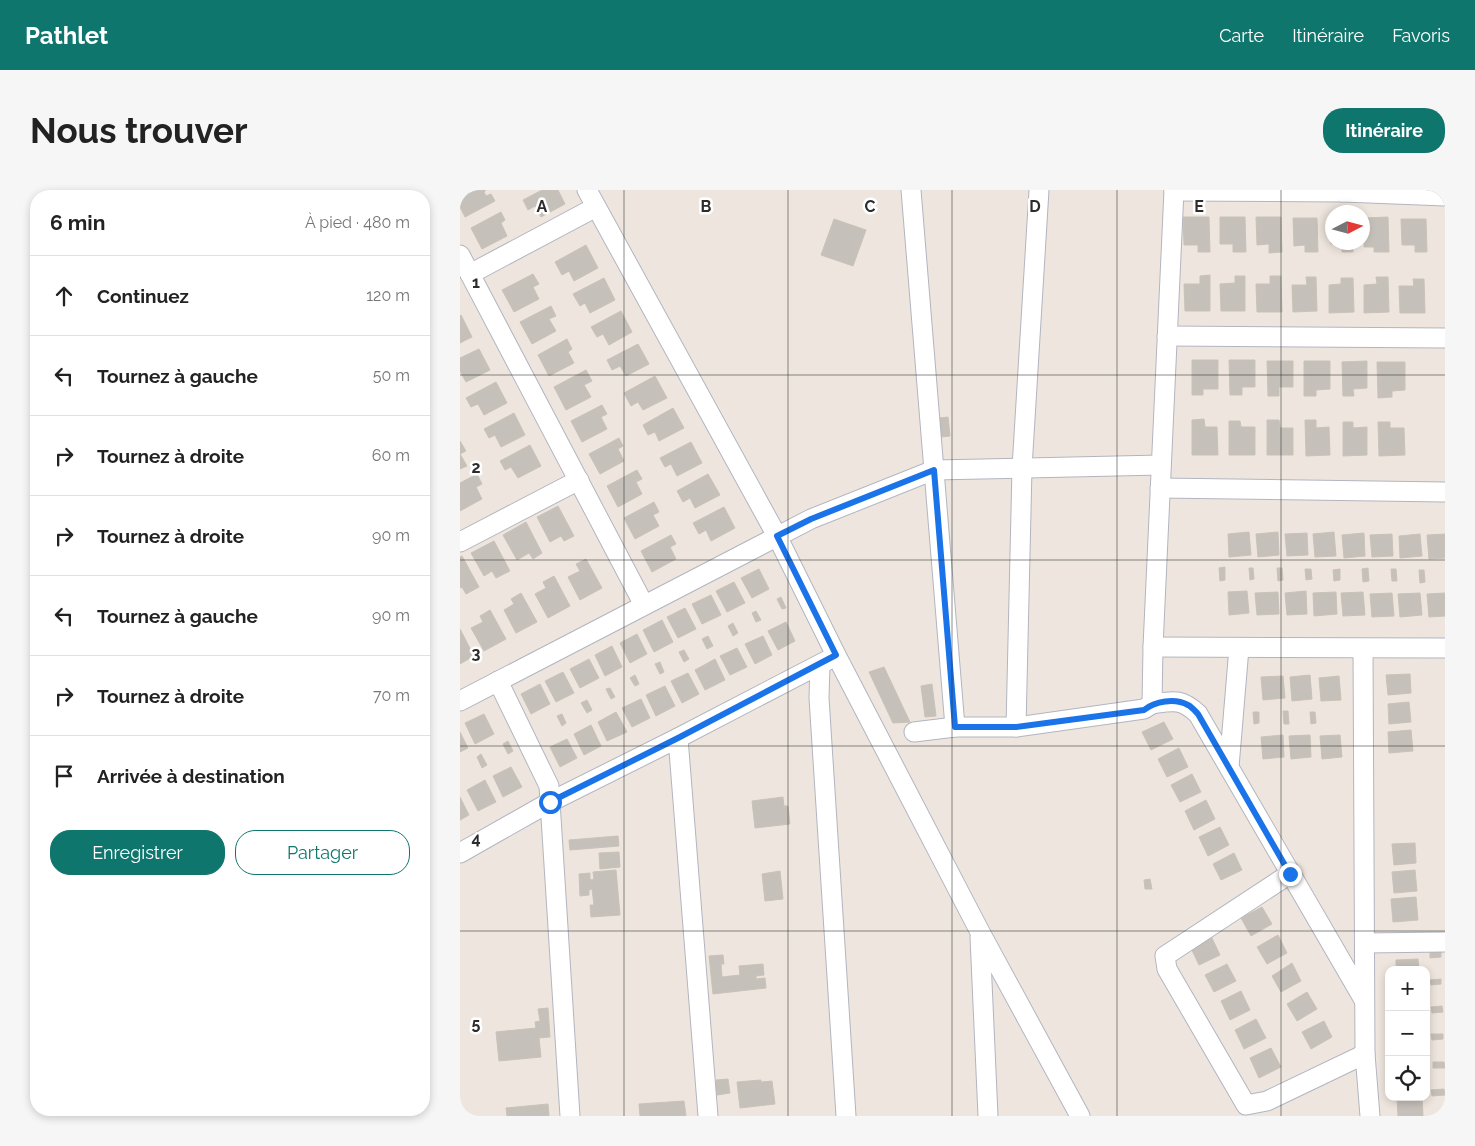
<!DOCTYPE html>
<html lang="fr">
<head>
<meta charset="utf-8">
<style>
	body { margin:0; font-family:Raleway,sans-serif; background:#f6f6f6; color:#222 }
	.controls { position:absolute; right:15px; bottom:15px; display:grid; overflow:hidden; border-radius:10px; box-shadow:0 2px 8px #0003 }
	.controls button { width:45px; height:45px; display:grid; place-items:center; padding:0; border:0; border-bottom:1px solid #e0e0e0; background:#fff; color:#222; font:25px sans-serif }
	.compass { position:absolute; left:865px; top:15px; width:45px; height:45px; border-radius:50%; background:#fff; box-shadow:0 2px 8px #0003; rotate:84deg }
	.stop { position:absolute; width:15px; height:15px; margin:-11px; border:4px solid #1a73e8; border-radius:50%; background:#fff }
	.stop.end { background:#1a73e8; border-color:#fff; box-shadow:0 1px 5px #0008 }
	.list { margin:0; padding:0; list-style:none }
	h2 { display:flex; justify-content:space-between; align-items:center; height:65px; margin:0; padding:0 20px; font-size:21px }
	h2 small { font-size:16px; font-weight:400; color:#767676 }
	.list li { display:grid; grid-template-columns:32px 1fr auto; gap:15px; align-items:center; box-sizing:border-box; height:80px; padding:0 20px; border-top:1px solid #e0e0e0 }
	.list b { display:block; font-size:19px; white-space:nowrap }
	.list em { font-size:16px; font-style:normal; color:#767676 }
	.actions { display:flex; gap:10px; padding:15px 20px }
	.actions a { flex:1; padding:11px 0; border:1px solid #0f766e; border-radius:20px; text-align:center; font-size:18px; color:#0f766e }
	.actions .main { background:#0f766e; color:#fff }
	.icon { flex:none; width:28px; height:28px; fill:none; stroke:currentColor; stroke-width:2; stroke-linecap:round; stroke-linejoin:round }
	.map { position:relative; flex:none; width:985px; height:926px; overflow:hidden; border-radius:20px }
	header { display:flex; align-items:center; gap:30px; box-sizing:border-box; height:70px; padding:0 25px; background:#0f766e; color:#fff }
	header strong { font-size:24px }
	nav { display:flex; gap:28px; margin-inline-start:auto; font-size:18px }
	.intro { display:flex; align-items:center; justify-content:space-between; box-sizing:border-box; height:120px; padding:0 30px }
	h1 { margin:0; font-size:35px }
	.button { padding:12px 22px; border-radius:20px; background:#0f766e; color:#fff; font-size:18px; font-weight:700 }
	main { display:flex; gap:30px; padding:0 30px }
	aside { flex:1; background:#fff; border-radius:20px; box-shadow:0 2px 8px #0003 }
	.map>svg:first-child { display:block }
	.building { fill:#c6c0ba; stroke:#c9c2b7 }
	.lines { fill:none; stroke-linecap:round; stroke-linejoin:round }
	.street-casing { stroke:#b2b5c0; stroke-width:21 }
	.street { stroke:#fff; stroke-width:19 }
	.route { stroke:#1a73e8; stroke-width:6 }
	.grid { fill:none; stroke:#2c2c2c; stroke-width:1; stroke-opacity:0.55 }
	.grid-label { font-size:16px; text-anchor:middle; font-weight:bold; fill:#2c2c2c; stroke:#fff; stroke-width:5; stroke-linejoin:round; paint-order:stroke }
</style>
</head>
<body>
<header>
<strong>Pathlet</strong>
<nav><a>Carte</a><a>Itinéraire</a><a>Favoris</a></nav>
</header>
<div class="intro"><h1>Nous trouver</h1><a class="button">Itinéraire</a></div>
<main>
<aside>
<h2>6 min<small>À pied · 480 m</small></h2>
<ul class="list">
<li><svg class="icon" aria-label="ahead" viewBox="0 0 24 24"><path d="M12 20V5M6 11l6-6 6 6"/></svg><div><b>Continuez</b></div><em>120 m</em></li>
<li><svg class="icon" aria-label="left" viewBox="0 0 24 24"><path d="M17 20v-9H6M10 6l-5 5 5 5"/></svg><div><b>Tournez à gauche</b></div><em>50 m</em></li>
<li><svg class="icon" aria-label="right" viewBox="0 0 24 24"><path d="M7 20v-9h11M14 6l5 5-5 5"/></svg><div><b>Tournez à droite</b></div><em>60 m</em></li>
<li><svg class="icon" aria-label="right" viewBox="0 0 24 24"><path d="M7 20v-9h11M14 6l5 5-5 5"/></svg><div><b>Tournez à droite</b></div><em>90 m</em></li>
<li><svg class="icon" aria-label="left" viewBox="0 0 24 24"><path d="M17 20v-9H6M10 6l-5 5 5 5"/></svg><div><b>Tournez à gauche</b></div><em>90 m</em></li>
<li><svg class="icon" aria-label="right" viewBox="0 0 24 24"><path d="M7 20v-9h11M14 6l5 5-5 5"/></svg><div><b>Tournez à droite</b></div><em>70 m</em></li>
<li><svg class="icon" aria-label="arrive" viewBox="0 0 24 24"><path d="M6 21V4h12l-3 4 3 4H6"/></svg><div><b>Arrivée à destination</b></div></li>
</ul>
<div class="actions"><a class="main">Enregistrer</a><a>Partager</a></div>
</aside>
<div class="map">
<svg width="985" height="926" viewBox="0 0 985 926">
	<rect width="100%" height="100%" fill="#eee6de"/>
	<g class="building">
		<path d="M1,0h25l-2,2 2,4 5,-2 4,7 -30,16 -5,-10v-16z"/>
		<path d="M82,0h16l7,14 -24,13 -6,-11 -7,4 -5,-10z"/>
		<path d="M41,22l4,8 -4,3 6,13 -25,13 -11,-21z"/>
		<path d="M723,27h26l1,35h-12v-7h-14z"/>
		<path d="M760,27h25l1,35h-13v-8h-13z"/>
		<path d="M796,27h25l1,35 -13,1v-9l-12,1z"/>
		<path d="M928,27l1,35h-15v-5h-10v-29z"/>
		<path d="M833,28h24l1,34h-13v-7l-11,1z"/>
		<path d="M870,28h2v24h21v10h-11v-9l-11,1z"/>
		<path d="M374,29l32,11 -13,36 -32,-11z"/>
		<path d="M941,29h25l1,33h-12v-7h-13z"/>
		<path d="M126,55l12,23 -24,13 -5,-10 -7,4 -7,-13z"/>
		<path d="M73,84l6,10 -6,3 6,12 -25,13 -12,-22z"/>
		<path d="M750,85v36h-25l-1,-27h16v-8z"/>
		<path d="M775,86h10v35h-24l-1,-27 15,-1z"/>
		<path d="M810,86h11l1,36h-25l-1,-28h14z"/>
		<path d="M846,87h10l1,34 -24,1 -1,-27h15z"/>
		<path d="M916,87h12l1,35 -25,1v-28l13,-1z"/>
		<path d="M144,88l11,22 -25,13 -5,-10 -5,3 -7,-12z"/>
		<path d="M881,88h12l1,34 -25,1v-28l12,-1z"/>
		<path d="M953,89h11l1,34h-25l-1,-27h15z"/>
		<path d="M91,116l5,10 -7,3 7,12 -24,13 -12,-22z"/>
		<path d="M161,121l11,21 -23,13 -6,-11 -6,3 -6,-10z"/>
		<path d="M1,125l11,22 -12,6v-27z"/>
		<path d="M107,149l5,10 -4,3 6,11 -25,13 -11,-21z"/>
		<path d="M178,154l11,20 -23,12 -6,-10 -8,4 -5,-10z"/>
		<path d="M19,159l11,21 -24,12 -6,-11v-13z"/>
		<path d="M732,170h26v29h-15v6h-11z"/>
		<path d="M769,170h26v27h-13v8h-12z"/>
		<path d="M807,171h26v26h-14v9h-11z"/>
		<path d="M844,171h26v28l-14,1v6h-12z"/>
		<path d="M907,171v27l-14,1 1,7h-11l-1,-34z"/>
		<path d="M917,172h28v28l-13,1v6l-14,1z"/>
		<path d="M126,180l6,11 -8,4 7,12 -25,13 -12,-23z"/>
		<path d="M195,186l12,22 -24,12 -5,-8 -7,4 -7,-13z"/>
		<path d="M36,192l11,21 -23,12 -6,-11 -7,3 -5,-9z"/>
		<path d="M142,215l5,9 -6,3 6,12 -25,13 -11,-21z"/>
		<path d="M213,218l11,20 -25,13 -4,-9 -7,3 -5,-10z"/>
		<path d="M54,223l11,22 -24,12 -6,-12 -6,3 -5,-9z"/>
		<path d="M488,227l2,19 -9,1 -2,-19z"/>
		<path d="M744,229l1,8h12l1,28h-26v-35z"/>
		<path d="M807,230h12l1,8h13v27h-26z"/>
		<path d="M845,230h11v8l13,-1 1,28 -24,1z"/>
		<path d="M769,231h11l1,6h14v28h-26z"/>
		<path d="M883,232h10v6l14,-1v28l-24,1z"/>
		<path d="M918,232h12v6h14l1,27 -26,1z"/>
		<path d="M159,248l4,8 -5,3 6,12 -24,13 -11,-20z"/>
		<path d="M0,251l6,10 -6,3 7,12 -7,3z"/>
		<path d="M231,252l11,21 -25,13 -6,-12 -6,3 -5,-9z"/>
		<path d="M70,255l11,21 -23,12 -7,-11 -6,3 -5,-9z"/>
		<path d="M177,280l5,9 -6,3 6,12 -24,13 -11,-21z"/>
		<path d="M17,284l5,10 -6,3 6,12 -22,12v-28z"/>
		<path d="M248,284l12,21 -25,13 -5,-10 -7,4 -6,-11z"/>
		<path d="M194,312l5,10 -6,3 6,11 -24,13 -11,-21z"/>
		<path d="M98,316l16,30 -10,5 -3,-5 -11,6 -13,-25z"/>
		<path d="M264,317l11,21 -24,13 -5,-11 -7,4 -6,-11z"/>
		<path d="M66,332l16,31 -9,6 -4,-6 -12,7 -14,-25z"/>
		<path d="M789,342l2,23 -22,2 -1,-23z"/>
		<path d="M818,342l1,23 -21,2 -2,-23z"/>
		<path d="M874,342l2,24 -21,1 -2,-23z"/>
		<path d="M847,343l1,22 -21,1 -2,-22z"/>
		<path d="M904,343l1,23 -21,2 -2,-23z"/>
		<path d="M932,344l1,22 -21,1 -2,-22z"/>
		<path d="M960,344l2,22 -22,2 -1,-22z"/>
		<path d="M985,344v24l-16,1 -2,-24z"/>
		<path d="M211,345l5,9 -6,3 6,12 -24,13 -11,-21z"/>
		<path d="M34,351l16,30 -14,7 -4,-7 -8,5 -13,-23z"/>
		<path d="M2,366l17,31 -13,7 -4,-7 -2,1v-31z"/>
		<path d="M126,369l16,29 -22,12 -12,-23 12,-6 -4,-7z"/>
		<path d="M765,377v13l-5,1 -1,-13z"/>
		<path d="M789,378h4l1,11 -4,1z"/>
		<path d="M817,378h5l1,12 -5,1z"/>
		<path d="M908,378l1,13 -6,1 -1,-13z"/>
		<path d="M299,379l10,20 -17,9 -11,-20z"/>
		<path d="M845,379h6l1,10 -6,1z"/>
		<path d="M880,379v11l-6,1 -1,-11z"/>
		<path d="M931,379h5l1,12h-5z"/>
		<path d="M959,380h5l1,12 -5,1z"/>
		<path d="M94,386l16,30 -22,12 -13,-24 11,-6 -3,-6z"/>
		<path d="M274,392l11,21 -18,9 -11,-21z"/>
		<path d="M787,401l2,22 -20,2 -1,-23z"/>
		<path d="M846,401l1,23 -20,1 -2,-22z"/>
		<path d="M818,402l1,22 -22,1 -2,-22z"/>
		<path d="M876,402l1,22 -23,2 -1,-23z"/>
		<path d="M903,402l2,23 -22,1 -2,-23z"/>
		<path d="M61,403l16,29 -21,11 -12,-23 10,-6 -3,-5z"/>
		<path d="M932,403l2,23 -22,1 -2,-23z"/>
		<path d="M960,403l2,22 -22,2 -2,-23z"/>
		<path d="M985,403v23l-16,1 -2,-23z"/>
		<path d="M251,405l10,20 -19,9 -10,-20z"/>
		<path d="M321,407l5,11 -4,1 -5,-10z"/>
		<path d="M225,418l11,21 -18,9 -11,-21z"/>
		<path d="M30,420l16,29 -22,12 -13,-23 12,-6 -3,-6z"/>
		<path d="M296,421l5,9 -5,2 -4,-9z"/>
		<path d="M202,430l11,22 -19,10 -11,-22z"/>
		<path d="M326,432l9,19 -17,9 -10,-19z"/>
		<path d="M273,433l5,10 -5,3 -5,-10z"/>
		<path d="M0,439l14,27 -14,8z"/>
		<path d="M177,444l10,20 -17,9 -10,-20z"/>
		<path d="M248,446l5,10 -6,3 -5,-10z"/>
		<path d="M303,446l9,19 -17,9 -10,-20z"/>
		<path d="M152,456l10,21 -17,9 -10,-21z"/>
		<path d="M277,458l10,19 -17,8 -10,-19z"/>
		<path d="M224,460l5,9 -5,3 -5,-10z"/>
		<path d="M129,469l10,19 -19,10 -10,-19z"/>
		<path d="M255,469l10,21 -20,10 -10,-20z"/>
		<path d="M200,472l4,10 -4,2 -5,-10z"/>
		<path d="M424,477l26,55 -17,1 -24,-51z"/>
		<path d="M103,482l11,21 -18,9 -11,-21z"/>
		<path d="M228,483l11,21 -17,9 -11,-22z"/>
		<path d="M950,484l1,19 -23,2 -2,-20z"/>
		<path d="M175,485l4,9 -4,2 -5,-8z"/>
		<path d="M850,485l2,24 -20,2 -2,-24z"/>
		<path d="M823,486l2,22 -22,2 -2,-23z"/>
		<path d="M879,486l2,24 -20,1 -2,-23z"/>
		<path d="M80,494l10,20 -19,10 -10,-20z"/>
		<path d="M472,494l4,32 -11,1 -4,-31z"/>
		<path d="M205,496l10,20 -19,10 -10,-21z"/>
		<path d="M150,498l5,9 -4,2 -5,-10z"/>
		<path d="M181,509l9,19 -18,9 -10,-19z"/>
		<path d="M127,510l5,10 -5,3 -6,-10z"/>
		<path d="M949,512l2,20 -22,2 -1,-20z"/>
		<path d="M823,521h5l1,13h-5z"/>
		<path d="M156,522l11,20 -20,9 -9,-19z"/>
		<path d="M793,522h6v11l-5,1z"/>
		<path d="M850,522h5l1,11 -5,1z"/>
		<path d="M24,524l10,20 -19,10 -10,-21z"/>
		<path d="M102,524l4,9 -4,3 -5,-10z"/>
		<path d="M704,532l9,17 -22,11 -9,-18z"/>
		<path d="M131,535l10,21 -17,9 -10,-21z"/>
		<path d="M951,540l2,21 -24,2 -1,-21z"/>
		<path d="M0,542l8,16 -8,4z"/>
		<path d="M823,545l1,22 -21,2 -2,-22z"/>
		<path d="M850,545l1,22 -20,2 -2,-23z"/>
		<path d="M880,545l2,22 -20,2 -2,-23z"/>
		<path d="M107,549l10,19 -17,9 -10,-20z"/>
		<path d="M48,551l5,10 -5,3 -5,-10z"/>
		<path d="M719,558l9,19 -21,10 -9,-18z"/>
		<path d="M21,564l6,11 -5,3 -5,-11z"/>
		<path d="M51,577l11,20 -19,10 -10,-21z"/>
		<path d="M732,584l9,18 -21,10 -9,-17z"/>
		<path d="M25,590l11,22 -18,9 -11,-21z"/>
		<path d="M0,607l9,18 -9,5z"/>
		<path d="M323,607l1,9h4l2,18 -35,4 -3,-27z"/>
		<path d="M746,610l9,19 -21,11 -9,-19z"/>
		<path d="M760,637l9,18 -21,11 -9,-19z"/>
		<path d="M158,646l1,10 -49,4 -1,-10z"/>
		<path d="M955,653l1,20 -22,2 -2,-21z"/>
		<path d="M159,662l1,15 -20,2 -1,-16z"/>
		<path d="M774,663l8,17 -21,10 -8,-16z"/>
		<path d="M156,680l4,45 -29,2 -1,-12h4l-2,-16 -3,1v5l-9,1 -1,-22 11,-1v7l4,-1 -1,-7z"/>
		<path d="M955,680l2,21 -23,2 -2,-21z"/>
		<path d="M320,681l3,28 -18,2 -3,-27z"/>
		<path d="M690,689l2,10h-7l-1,-9z"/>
		<path d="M956,707l2,23 -25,2 -2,-23z"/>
		<path d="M802,717l10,17 -21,12 -10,-18z"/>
		<path d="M818,745l9,18 -20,11 -10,-17z"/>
		<path d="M751,746l9,19 -21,10 -9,-19z"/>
		<path d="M981,761v6l-11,1v-6z"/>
		<path d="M263,765l1,9h-3l1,13 18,-2 -1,-9 24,-2 1,11 -8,1v3l9,-1 1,10 -53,6 -4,-38z"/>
		<path d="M958,769l1,11h-23v-10z"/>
		<path d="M832,773l9,18 -20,11 -9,-16z"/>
		<path d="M767,774l9,17 -22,11 -9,-17z"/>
		<path d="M981,789v5l-10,1 -1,-5z"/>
		<path d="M781,801l9,19 -20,10 -9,-19z"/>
		<path d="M847,802l10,17 -20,12 -10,-17z"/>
		<path d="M982,816l1,6 -11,1 -1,-6z"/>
		<path d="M88,818l2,29 -11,1 2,19 -42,4 -3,-29 40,-4 -1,-6 5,-1 -2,-12z"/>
		<path d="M796,829l10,19 -22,11 -9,-19z"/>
		<path d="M864,831l8,16 -21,12 -9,-17z"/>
		<path d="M971,844h12v5l-11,1z"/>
		<path d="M811,858l10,19 -22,11 -9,-20z"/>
		<path d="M973,872h11l1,6h-12z"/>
		<path d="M268,889l2,14 -13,2 -1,-15z"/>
		<path d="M301,890v2l11,-1 3,23 -35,4 -3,-26z"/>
		<path d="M984,899l1,6 -13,1 -1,-6z"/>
		<path d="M962,907l1,19h-25l-1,-17z"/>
		<path d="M224,911l2,15h-46l-1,-12z"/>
		<path d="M88,914l1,12h-42l-1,-8z"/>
	</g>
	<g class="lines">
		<g class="street-casing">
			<g id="street">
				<path d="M127,0l190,346 59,119 144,277 100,184"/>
				<path d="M451,0l44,537"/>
				<path d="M714,1l169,1v-2"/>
				<path d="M883,2l102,4"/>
				<path d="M0,65l184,350"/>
				<path d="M10,84l126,-67"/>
				<path d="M707,146l278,2"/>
				<path d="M700,298l285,4"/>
				<path d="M0,352l119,-62"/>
				<path d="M693,457l292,1"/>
				<path d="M903,459l2,405 5,62"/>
				<path d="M360,475l-1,33 27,418"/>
				<path d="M38,491l51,105 21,330"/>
				<path d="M0,511l351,-182 123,-49 227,-5"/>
				<path d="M692,514c21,-3 29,-6 46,10l166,286"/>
				<path d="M556,537l6,-259 17,-278"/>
				<path d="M454,542l41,-5h61l128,-18 8,-5 1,-57 21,-457"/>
				<path d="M218,548l30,378"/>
				<path d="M769,577l10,-119"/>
				<path d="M0,663l90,-51 128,-64 150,-78"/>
				<path d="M831,683l-126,83 2,13 79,136 21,-4 98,-47"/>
				<path d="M520,747l8,179"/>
				<path d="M905,753l80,-1"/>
			</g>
		</g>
		<use href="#street" class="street"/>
	</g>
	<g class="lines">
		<path class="route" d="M90,612l128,-64 158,-83 -59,-119 34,-17 123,-49 21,257h61l128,-17c11,-9 31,-12 44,-5 4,2 7,6 10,9l92,160"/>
	</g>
	<path class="grid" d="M164,0v926M328,0v926M492,0v926M657,0v926M821,0v926M0,185h985M0,370h985M0,556h985M0,741h985"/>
	<g class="grid-label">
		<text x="82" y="22">A</text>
		<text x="246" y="22">B</text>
		<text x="410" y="22">C</text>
		<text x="575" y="22">D</text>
		<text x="739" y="22">E</text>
		<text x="16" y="98">1</text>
		<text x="16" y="283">2</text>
		<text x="16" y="469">3</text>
		<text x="16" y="654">4</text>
		<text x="16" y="839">5</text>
	</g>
</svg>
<div class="controls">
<button>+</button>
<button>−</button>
<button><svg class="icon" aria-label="locate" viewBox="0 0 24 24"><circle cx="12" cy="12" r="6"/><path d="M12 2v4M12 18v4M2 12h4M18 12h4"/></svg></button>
</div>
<svg class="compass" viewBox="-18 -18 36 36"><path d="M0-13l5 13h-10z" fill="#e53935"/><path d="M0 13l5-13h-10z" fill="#767676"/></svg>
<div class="stop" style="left:90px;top:612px"></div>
<div class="stop end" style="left:830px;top:684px"></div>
</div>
</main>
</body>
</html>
